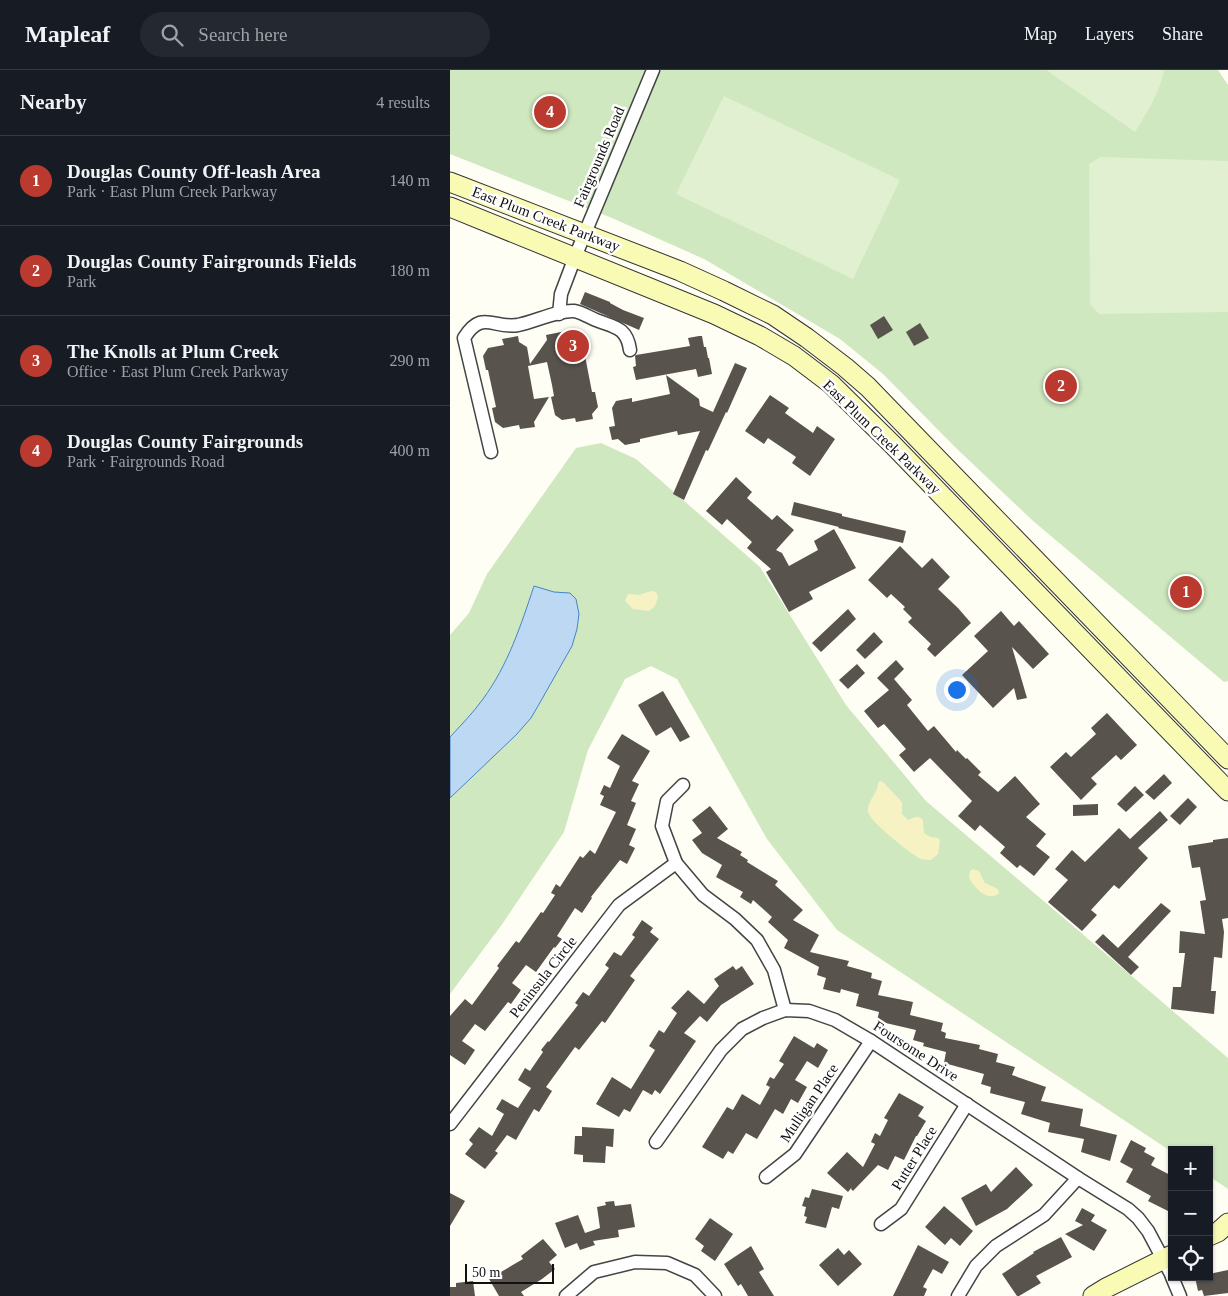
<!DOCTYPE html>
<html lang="en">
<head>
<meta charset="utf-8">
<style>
	body { margin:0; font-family:"Times New Roman",serif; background:#242831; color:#f1f3f6 }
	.controls { position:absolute; right:15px; bottom:15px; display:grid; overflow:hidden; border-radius:0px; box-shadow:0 1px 4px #0004 }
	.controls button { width:45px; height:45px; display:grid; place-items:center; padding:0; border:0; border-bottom:1px solid #363941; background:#171b24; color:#f1f3f6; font:25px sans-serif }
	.scale { position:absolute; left:15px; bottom:12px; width:89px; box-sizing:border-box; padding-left:5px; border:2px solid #111; border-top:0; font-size:14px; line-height:18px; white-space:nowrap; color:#111; -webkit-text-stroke:4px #fff; paint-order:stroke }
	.you { position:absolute; left:506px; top:619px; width:18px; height:18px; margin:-12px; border:4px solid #fff; border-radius:50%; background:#1a73e8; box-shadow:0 0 0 8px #1a73e833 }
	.badge { display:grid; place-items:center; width:32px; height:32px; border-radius:50%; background:#ba3a2f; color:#fff; font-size:16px; font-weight:700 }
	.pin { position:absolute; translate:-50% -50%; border:2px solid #fff; box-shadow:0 1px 5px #0006 }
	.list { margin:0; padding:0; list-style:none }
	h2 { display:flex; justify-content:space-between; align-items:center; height:65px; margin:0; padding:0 20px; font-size:21px }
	h2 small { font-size:16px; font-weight:400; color:#9ea1a6 }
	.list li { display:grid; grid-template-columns:32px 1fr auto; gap:15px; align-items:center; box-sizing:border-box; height:90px; padding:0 20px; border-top:1px solid #363941 }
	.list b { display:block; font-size:19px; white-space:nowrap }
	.list p { margin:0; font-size:16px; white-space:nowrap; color:#9ea1a6 }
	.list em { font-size:16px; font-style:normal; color:#9ea1a6 }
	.icon { flex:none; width:28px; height:28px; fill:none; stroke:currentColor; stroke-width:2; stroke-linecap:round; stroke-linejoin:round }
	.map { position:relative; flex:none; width:778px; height:1226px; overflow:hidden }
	header { display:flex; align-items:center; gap:30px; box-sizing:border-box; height:70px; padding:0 25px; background:#171b24; border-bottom:1px solid #363941 }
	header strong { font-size:24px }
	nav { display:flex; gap:28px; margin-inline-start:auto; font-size:18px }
	.search { width:350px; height:45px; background:#242831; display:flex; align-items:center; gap:12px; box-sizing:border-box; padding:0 18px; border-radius:28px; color:#9ea1a6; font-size:19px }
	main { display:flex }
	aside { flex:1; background:#171b24 }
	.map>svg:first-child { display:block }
	.green { fill:#cfe8bf }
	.sand { fill:#f7f2c4 }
	.pitch { fill:#e1f0d0 }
	.water { fill:#bcd8f3; stroke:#4784c6 }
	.building { fill:#59534d }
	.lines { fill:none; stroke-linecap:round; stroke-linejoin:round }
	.street-casing { stroke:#444; stroke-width:15 }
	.secondary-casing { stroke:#333; stroke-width:21 }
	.street { stroke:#fff; stroke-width:12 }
	.secondary { stroke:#f9fab4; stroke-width:19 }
	.labels { text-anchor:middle; stroke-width:5; stroke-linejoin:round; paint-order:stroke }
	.street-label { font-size:15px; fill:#111; stroke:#fff }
</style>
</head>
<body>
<header>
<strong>Mapleaf</strong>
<div class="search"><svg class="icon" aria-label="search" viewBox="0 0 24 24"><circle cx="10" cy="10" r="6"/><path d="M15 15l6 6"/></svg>Search here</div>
<nav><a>Map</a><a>Layers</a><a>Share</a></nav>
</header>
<main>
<aside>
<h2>Nearby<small>4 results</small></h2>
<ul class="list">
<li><span class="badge">1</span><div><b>Douglas County Off-leash Area</b><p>Park · East Plum Creek Parkway</p></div><em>140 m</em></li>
<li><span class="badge">2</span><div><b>Douglas County Fairgrounds Fields</b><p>Park</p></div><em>180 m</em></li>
<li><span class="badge">3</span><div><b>The Knolls at Plum Creek</b><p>Office · East Plum Creek Parkway</p></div><em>290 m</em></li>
<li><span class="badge">4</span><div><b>Douglas County Fairgrounds</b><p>Park · Fairgrounds Road</p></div><em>400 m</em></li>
</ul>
</aside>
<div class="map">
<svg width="778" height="1226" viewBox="0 0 778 1226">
	<rect width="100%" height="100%" fill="#fefef5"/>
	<g class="green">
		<path d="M0,0h768l10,15v596l-4,1 -192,-162 -77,-73 -72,-73 -43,-35 -136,-80 -92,-41 -162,-64z"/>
		<path d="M151,373l35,16 124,108 86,138 80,96 302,257v131l-19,-13v-26h-37v2l-335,-222 -70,-91 -90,-160 -26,-13 -26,13 -37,71 -24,82 -61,91 -53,71v-359l19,-22 18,-39 89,-126z"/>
	</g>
	<g class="sand">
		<path d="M201,521l5,1 2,5 -3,9 -6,5 -16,-2 -8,-8 3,-7 11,1z"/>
		<path d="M430,711l3,1 17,18 2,3v11l6,6c6,-2 10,-6 15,0l1,13 6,4 8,1 2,3 -2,13 -7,6c-4,0 -8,0 -12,-2 -10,-6 -49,-36 -51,-46 -1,-12 10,-18 10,-29z"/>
		<path d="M523,799l6,2 6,12 13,6 1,4c-11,10 -26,-6 -30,-16l1,-6z"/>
	</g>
	<g class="pitch">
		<path d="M596,0h118c-4,23 -17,42 -29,62z"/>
		<path d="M274,26l176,84 -47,99 -177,-85z"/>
		<path d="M650,87l128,4v151l-129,2 -9,-10 -1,-140z"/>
	</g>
	<path class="water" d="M84,516l20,6 16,1 6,6 3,15 -2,15 -5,17 -34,60 -7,12 -15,17 -66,63v-61c11,-12 23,-24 33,-38 25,-34 38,-74 51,-113z"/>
	<g class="building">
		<path d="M135,222l25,10v1l13,7 21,8 -5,12 -59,-26z"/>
		<path d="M434,246l9,14 -15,9 -8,-14z"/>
		<path d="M470,253l9,15 -15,8 -8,-14z"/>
		<path d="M111,262l1,5 16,-2 8,5 3,15 -4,1 7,36h3l3,15 -6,7 1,5 -17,3 -1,-4 -13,2 -7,-5 -4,-18 3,-1 -2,-11 -5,-23 -19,4 6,33 15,-2 -15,25 1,5 -15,2 -1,-4 -16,3 -8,-6 -3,-14 4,-1 -8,-37h-2l-3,-14 5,-8 16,-3 -2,-6 16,-3 1,6 8,5 3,17 17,-24 -1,-5z"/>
		<path d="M249,266h3l2,11h2l2,11h1l3,16 -14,3 -2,-8 -60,11 -3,-13 3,-1 -1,-10 1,-1 54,-9 -2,-8z"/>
		<path d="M285,293l12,5 -20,45 -1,-1 -18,39 -2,-1 -22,50 -11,-6 27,-63 -22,4 -1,-4 -37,8v3l-15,3 -7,-6 -6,1 -3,-13 6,-1 -3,-18 4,-7 16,-3v4l38,-8 -4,-19 33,24 1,7 13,6z"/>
		<path d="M320,325l19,13 -4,5 28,20 4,-7 18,13 -25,37 -18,-13 4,-6 -28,-19 -4,6 -19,-13z"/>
		<path d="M286,407l16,15 -5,6 25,22 5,-5 17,15 -18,20 6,3 7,13 29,-16 -4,-9 20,-12 22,39 -47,24 4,7 -24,13 -23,-40 5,-3 -24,-21 5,-6 -25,-23 -5,6 -16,-14z"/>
		<path d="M344,432l48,12v2l64,15 -3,12 -65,-15 1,-1 -48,-12z"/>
		<path d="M450,476l22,22 10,-10 18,19 -12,12 20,19 13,15 -36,34 -8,-8 4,-5 -23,-22 4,-4 -9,-9 2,-2 -14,-13 -4,4 -19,-18z"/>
		<path d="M398,539l8,10 -35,33 -9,-9z"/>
		<path d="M551,541l13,15 5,-5 30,33 -16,15 -21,-22 15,51 -10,2 -3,-12 -21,20 -31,-33 26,-24 -14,-15z"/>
		<path d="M424,562l9,10 -18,17 -9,-9z"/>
		<path d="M446,590l8,9 -10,10 18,21 -5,5 21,26 6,-5 22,26 1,-2 9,9 1,-1 14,14 -3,3 20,17 17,-16 25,28 -14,13 20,17 -10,12 14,11 -16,19 -14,-11 -3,3 -17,-15 5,-6 -25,-22 -5,6 -17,-15 14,-15 -42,-43 -16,14 -15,-17 7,-6 -22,-25 -6,4 -14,-17 25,-21 -12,-12z"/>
		<path d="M407,594l8,9 -17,16 -9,-9z"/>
		<path d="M213,621l27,46 -10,5 -9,-15 -15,9 -18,-31z"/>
		<path d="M657,643l30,32 -16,15 -5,-5 -25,23 6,6 -16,16 -31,-33 16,-15 5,5 25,-23 -5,-6z"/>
		<path d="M172,664l28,17 -18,30 7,3 -8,17 5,2 -9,22 9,4 -7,16 6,3 -8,16 -7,-4 -29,37 1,1 -10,15 -7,-5 -18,28 5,3 -7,9 -1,-1 -18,25 -10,-7 -14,18 9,7 -10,14 -3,-2 -23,29 -10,-7 -13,17 13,9 -10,15 -15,-10v-39l15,-17 7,6 27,-37 -2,-2 19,-25 3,2 22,-31 2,1 12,-18 -4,-2 5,-9 4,3 20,-31 3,2 7,-8 5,4 21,-42 -16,-7 4,-9 -4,-2 4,-9 6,3 10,-22 -13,-8z"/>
		<path d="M714,704l8,9 -18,17 -9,-8z"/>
		<path d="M685,716l9,9 -18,17 -9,-8z"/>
		<path d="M738,728l9,9 -17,18 -10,-9z"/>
		<path d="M648,734v11l-25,1v-11z"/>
		<path d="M260,736l18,23 -11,9 25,14 -2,3 8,5 -1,2 31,19 -3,4 28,25 -10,10 26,15 -9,17 39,9 -2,5 25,7 -1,5 11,3 -4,14 35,7 -3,13 33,8 -2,8 5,2 -1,5 35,7 -1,4 19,5 -2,8 19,5 -3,8 34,12 -5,14 42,8 -3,17 37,9 -7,26 -29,-9 3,-13 -36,-7 2,-9 -29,-9 4,-12 -35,-9 1,-6 -10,-3 3,-10 -40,-11 2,-11 -23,-6 1,-3 -11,-3 3,-10 -39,-9 2,-9 -23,-6 3,-12 -18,-5 -1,4 -17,-4 3,-11 -9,-3 2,-8 -35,-19 4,-8 -20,-18 4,-5 -19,-17 -2,4 -11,-7 3,-5 -27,-15 6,-12 -20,-12 -10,-13 10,-7 -10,-13z"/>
		<path d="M710,741l8,9 -30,28 10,10 -29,31 -5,-4 -23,25 6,5 -15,16 -34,-29 20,-22 -13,-11 17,-19 13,12 34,-34 11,11z"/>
		<path d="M778,768v80l-6,1 2,13 -2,26 -8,-1 -3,34h5l-2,23 -43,-5 2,-22h8l4,-34h-6l1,-22 25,3 -5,-33 6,-1 -6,-33 -8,1 -4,-22 25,-4v-2z"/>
		<path d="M711,833l10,8 -43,46 11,10 -8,8 -36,-33 8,-8 15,14z"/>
		<path d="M192,850l11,8 -3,4 9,7 -29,37 5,4 -30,43 -3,-2 -23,29 -4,-3 -29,40 6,4 -13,21 -5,-3 -18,31 -9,-5 -12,16 3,2 -13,16 -20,-15 8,-10 -4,-4 10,-13 13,9 12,-22 -8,-5 6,-10 16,9 13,-20 -13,-8 7,-12 5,3 13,-19 -2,-2 7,-9 1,1 29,-37 -3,-2 8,-11 6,4 20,-28 -4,-3 9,-13 7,4 14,-19 -3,-2z"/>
		<path d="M283,896l3,4 6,-4 12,18 -33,21 -14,17 -7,-6 -16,17 12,8 -36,53 -5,-4 -3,5 -9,-5 -13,22 -6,-3 -5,8 -23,-13 16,-27 19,12 24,-39 -6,-4 10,-16 5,3 13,-20 -6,-5 17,-18 16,14 15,-18 -5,-7z"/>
		<path d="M344,966l20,12 3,-5 11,7 -10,18 -11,-7 -12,19 12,7 -9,16 -7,-4 -8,15 -8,-5 -18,30 -11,-6 -13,21 -5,-3 -5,8 -21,-12 25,-40 6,3 9,-16 18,11 10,-18 -4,-2 4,-8 4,2 10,-15 -5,-3z"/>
		<path d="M449,1023l25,14 -6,9 8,5 -9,15h-1l-12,24 -9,-4 -7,14 -10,-5 -25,26 -2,-2 1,-2 -4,5 -21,-19 20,-21 16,15 12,-23 -4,-2 4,-9 5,3 8,-16 -4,-2z"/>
		<path d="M132,1057l32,2 -1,18 -7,-1 -1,17 -22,-1v-7l-9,-1 1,-18h7z"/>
		<path d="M681,1070l15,8 -2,4 11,6 -4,7 21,11v37l-24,-12 3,-5 -25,-14 7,-13 -13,-7z"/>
		<path d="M566,1097l17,18 -26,24 -31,17 -15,-28 25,-14 5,8z"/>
		<path d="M362,1119l31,7 -4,13 -7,-2 -6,21 -21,-5 2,-6 -3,-1 2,-9 -4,-1 3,-9 4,1z"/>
		<path d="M0,1123l15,8 -15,25z"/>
		<path d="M164,1131l1,5 16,-2 4,23 -17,3 1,7 -26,4 2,4 -15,5 -3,-7 -12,5 -10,-25 23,-8 7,18 15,-5 -3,-21 9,-2 -1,-3z"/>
		<path d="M494,1136l29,25 -13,15 -9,-8 -6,7 -20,-18z"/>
		<path d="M632,1138l13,7 -4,6 16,9 -13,21 -29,-17 18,-9 -8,-4z"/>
		<path d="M260,1148l23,16 -18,27 -14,-10 3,-5 -9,-7z"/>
		<path d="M611,1167l11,20 -36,19 5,7 -22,13h-2l-15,-22 32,-21 -1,-1z"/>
		<path d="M93,1169l14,16 -8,7 6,7 -13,10 -21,13 3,4h-25l-10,-17 34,-20 -2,-3z"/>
		<path d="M468,1175l31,17 -7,12 -9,-5 -10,18 4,2 -3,7h-31z"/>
		<path d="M301,1176l13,23 -5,3 15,24h-26l-7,-12 -3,2 -14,-22z"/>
		<path d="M388,1178l6,7 5,-5 13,14 -24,22 -19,-21z"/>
		<path d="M778,1200v23l-24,3 -2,-6 -4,1 -3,-14h14v-3z"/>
		<path d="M23,1211l2,15h-25v-9h6v-4z"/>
	</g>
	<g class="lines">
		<g class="street-casing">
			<g id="street">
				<path d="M109,244l2,-20 14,-37 78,-187"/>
				<path d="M41,382l-27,-114c18,-29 29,-9 54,-13 16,-3 40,-15 56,-14 7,1 15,6 22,9 18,7 31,7 34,30"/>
				<path d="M233,715l-16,16 -5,25 14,37 27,32 32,24 22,21 17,30 11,40"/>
				<path d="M0,1054l169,-219 57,-42"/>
				<path d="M206,1072l65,-92 21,-21 21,-11 22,-8 24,1 26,9 36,21 207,137 50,31 10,9 10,13 24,45"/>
				<path d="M316,1107l29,-23 76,-113"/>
				<path d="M431,1154l20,-15 66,-105"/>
				<path d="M722,1207l8,19"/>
				<path d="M116,1226l28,-24 41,-10 32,1 28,12 20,21"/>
				<path d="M508,1226l18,-30 20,-20 48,-31 34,-37"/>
			</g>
		</g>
		<g class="secondary-casing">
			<g id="secondary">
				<path d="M0,112l230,89 44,20 49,24 34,23 38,29 23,20 360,372"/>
				<path d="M0,137l264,107 46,22 34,20 37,28 62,61 335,346"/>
				<path d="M759,1166l9,-4 10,-9"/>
				<path d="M643,1226l13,-8 66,-33"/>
			</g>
		</g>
		<use href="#street" class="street"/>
		<use href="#secondary" class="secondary"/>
	</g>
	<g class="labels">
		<g class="street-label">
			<text transform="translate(149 87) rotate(-67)" y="5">Fairgrounds Road</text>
			<text transform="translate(96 149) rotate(21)" y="5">East Plum Creek Parkway</text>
			<text transform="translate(432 367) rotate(44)" y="5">East Plum Creek Parkway</text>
			<text transform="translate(93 907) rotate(-52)" y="5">Peninsula Circle</text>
			<text transform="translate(466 981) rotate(33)" y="5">Foursome Drive</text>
			<text transform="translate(359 1033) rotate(-56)" y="5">Mulligan Place</text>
			<text transform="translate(464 1088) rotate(-58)" y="5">Putter Place</text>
		</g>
	</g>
</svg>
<div class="controls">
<button>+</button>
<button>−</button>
<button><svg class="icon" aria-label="locate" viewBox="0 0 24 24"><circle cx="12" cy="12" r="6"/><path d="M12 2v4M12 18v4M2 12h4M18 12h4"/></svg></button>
</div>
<div class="scale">50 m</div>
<div class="you"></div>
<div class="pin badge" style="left:736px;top:522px">1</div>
<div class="pin badge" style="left:611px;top:316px">2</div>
<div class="pin badge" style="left:123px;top:276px">3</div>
<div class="pin badge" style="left:100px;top:42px">4</div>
</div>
</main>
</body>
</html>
